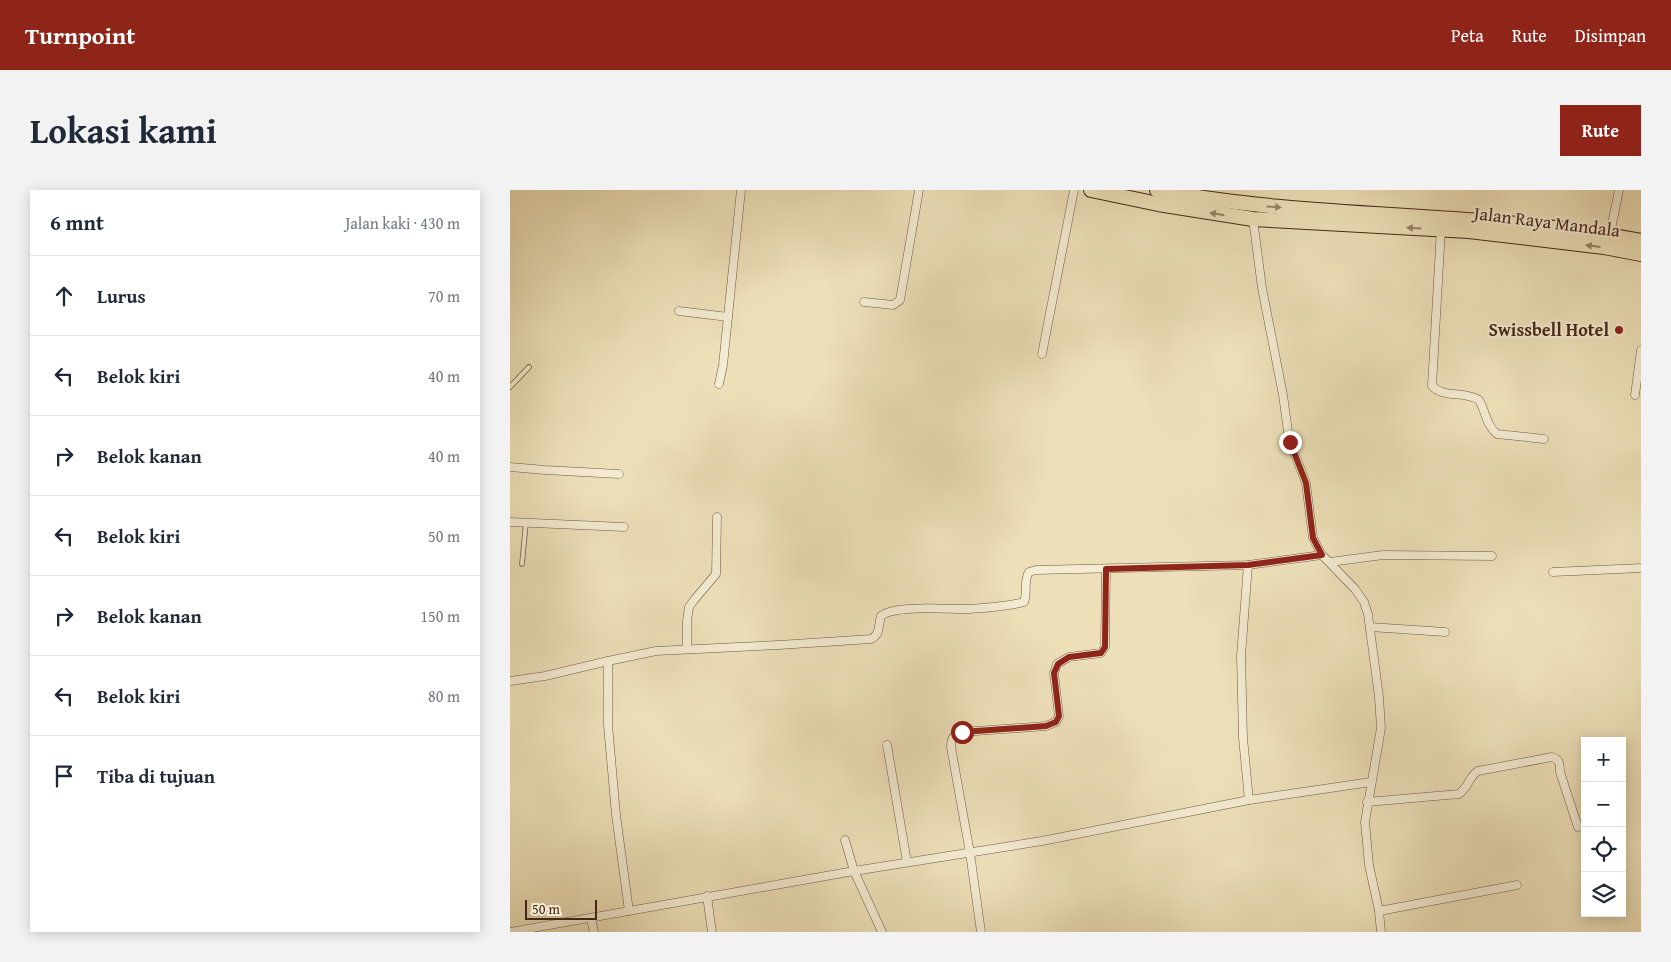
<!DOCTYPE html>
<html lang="id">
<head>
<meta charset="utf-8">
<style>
	body { margin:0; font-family:"Gentium Book Plus",serif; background:#f2f2f3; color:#1f2937 }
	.controls { position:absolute; right:15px; bottom:15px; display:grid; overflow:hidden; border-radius:0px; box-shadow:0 2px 12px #0003 }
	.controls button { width:45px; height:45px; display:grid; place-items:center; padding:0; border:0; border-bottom:1px solid #e0e1e3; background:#fff; color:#1f2937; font:25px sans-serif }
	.scale { position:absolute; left:15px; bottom:12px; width:72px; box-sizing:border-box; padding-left:5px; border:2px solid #48281b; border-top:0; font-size:14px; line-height:18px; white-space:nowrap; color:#48281b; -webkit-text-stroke:4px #f3ebd2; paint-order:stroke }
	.stop { position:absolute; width:15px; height:15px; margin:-11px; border:4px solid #8f2418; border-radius:50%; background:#fff }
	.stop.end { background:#8f2418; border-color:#fff; box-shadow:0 1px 5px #0008 }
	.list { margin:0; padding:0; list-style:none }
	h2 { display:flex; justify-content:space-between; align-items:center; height:65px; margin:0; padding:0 20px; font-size:21px }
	h2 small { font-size:16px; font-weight:400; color:#747a83 }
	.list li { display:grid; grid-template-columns:32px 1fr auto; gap:15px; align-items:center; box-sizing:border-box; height:80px; padding:0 20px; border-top:1px solid #e0e1e3 }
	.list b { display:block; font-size:19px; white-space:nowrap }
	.list em { font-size:16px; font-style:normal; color:#747a83 }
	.icon { flex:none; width:28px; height:28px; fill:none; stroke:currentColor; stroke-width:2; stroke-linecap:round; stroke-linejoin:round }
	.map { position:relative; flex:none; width:1131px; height:742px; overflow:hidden; border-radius:0px }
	header { display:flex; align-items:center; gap:30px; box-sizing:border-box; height:70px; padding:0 25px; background:#8f2418; color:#fff }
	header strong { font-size:24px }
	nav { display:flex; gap:28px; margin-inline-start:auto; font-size:18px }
	.intro { display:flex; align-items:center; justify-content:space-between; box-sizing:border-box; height:120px; padding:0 30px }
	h1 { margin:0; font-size:35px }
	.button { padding:12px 22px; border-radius:0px; background:#8f2418; color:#fff; font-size:18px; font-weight:700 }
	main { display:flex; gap:30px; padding:0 30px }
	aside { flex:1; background:#fff; border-radius:0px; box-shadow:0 2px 12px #0003 }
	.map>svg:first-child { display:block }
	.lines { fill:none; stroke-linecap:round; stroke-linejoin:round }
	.lane-casing { stroke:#715642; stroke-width:5.5 }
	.street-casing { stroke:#715642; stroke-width:9 }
	.highway-casing { stroke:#48281b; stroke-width:16 }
	.lane { stroke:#f3ebd2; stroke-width:4 }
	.street { stroke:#f3ebd2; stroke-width:8 }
	.highway { stroke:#ede0b9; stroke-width:14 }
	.oneway { fill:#9a846a }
	.route { stroke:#8f2418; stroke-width:6 }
	.poi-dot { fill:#8f2418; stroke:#f3ebd2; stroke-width:2 }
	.labels { text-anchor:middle; stroke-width:4; stroke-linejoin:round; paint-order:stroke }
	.street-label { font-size:18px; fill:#48281b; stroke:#f3ebd2 }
	.poi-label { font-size:18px; font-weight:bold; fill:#48281b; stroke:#f3ebd2; text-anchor:end }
</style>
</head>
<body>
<header>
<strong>Turnpoint</strong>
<nav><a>Peta</a><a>Rute</a><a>Disimpan</a></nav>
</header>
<div class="intro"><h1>Lokasi kami</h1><a class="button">Rute</a></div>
<main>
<aside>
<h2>6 mnt<small>Jalan kaki · 430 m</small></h2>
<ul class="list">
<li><svg class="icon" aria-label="ahead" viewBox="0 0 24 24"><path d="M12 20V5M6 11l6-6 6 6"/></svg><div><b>Lurus</b></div><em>70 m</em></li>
<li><svg class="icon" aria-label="left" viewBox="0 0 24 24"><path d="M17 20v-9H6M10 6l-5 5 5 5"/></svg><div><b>Belok kiri</b></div><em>40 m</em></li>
<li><svg class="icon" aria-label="right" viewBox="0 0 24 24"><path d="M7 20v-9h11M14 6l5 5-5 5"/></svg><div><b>Belok kanan</b></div><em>40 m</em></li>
<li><svg class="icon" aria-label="left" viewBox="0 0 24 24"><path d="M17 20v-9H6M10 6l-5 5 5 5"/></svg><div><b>Belok kiri</b></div><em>50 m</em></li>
<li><svg class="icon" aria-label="right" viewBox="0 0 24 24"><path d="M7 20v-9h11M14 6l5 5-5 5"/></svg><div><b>Belok kanan</b></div><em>150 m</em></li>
<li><svg class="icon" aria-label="left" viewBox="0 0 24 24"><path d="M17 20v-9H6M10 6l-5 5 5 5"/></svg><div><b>Belok kiri</b></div><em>80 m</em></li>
<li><svg class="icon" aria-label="arrive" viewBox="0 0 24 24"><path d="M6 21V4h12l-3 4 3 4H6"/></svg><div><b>Tiba di tujuan</b></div></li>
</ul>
</aside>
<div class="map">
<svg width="1131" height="742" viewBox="0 0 1131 742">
	<rect width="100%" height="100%" fill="#ede0b9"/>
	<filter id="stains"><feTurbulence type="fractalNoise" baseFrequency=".004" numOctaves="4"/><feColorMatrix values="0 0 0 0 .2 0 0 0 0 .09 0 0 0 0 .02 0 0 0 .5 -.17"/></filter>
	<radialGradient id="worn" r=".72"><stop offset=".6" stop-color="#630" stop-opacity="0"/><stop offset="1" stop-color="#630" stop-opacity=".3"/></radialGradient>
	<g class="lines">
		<g class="lane-casing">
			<g id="lane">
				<path d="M0,197l19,-20"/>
				<path d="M12,374l4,-42"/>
			</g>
		</g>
		<g class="street-casing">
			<g id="street">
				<path d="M743,29l9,69 21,107 6,44 17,44 7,55 9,17 33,34 9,13 4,12 11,83 2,31 -16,94 4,43 10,46 2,21"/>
				<path d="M931,39l-9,157c11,12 33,5 47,14 7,12 7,25 18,34l47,5"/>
				<path d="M1100,44l9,-44"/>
				<path d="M354,112l29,3 7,-5 19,-110"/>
				<path d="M169,121l49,6"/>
				<path d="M532,164l32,-164"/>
				<path d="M209,194l4,-19 18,-175"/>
				<path d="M1125,205l6,-45"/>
				<path d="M0,277l35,3 74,4"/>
				<path d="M0,332l114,5"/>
				<path d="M820,372l53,-7 109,1"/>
				<path d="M738,375l-7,91 2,82 6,62"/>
				<path d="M1043,382l88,-4"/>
				<path d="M860,437l75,5"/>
				<path d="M177,459v-28l2,-14 5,-7 22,-26 1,-57"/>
				<path d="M98,471v64l8,90 13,96"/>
				<path d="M0,491l35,-5 63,-15 48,-10 123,-6 92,-6c10,-5 7,-14 10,-23 13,-11 63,-7 81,-7 15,0 48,-3 62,-7 4,-9 -1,-21 5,-30l7,-2 212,-5 74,-10"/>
				<path d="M377,555l20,117"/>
				<path d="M857,612l92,-8c10,-7 10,-18 19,-23l74,-14c8,2 8,8 8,15l18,55"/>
				<path d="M335,650l9,31 28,61"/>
				<path d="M197,706l5,36"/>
				<path d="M869,721l138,-26"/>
				<path d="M81,729l3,13"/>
				<path d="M0,742l344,-61 188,-30 207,-41 122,-18"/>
				<path d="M471,742l-11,-79 -19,-106c0,-9 2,-12 11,-15l84,-6 10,-4 3,-6 -5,-43 3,-9 12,-7 32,-4 4,-6 1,-78"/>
			</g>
		</g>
		<g class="highway-casing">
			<g id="highway">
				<path d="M581,0l67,14 95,15 216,12 135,16 37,7"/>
				<path d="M647,0c160,31 324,20 484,51"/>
			</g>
		</g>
		<use href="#lane" class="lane"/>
		<use href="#street" class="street"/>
		<use href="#highway" class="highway"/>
	</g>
	<defs><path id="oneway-solid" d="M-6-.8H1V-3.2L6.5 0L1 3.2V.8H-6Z" transform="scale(1.25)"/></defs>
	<g class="oneway">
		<use href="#oneway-solid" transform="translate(764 17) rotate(4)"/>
		<use href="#oneway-solid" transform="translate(707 24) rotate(-171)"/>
		<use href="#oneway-solid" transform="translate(904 38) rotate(-177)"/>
		<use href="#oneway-solid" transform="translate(1083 56) rotate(-173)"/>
	</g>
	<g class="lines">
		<path class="route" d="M452,542l84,-6 10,-4 3,-6 -5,-43 4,-9 11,-7 32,-4 4,-6 1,-78 142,-4 74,-10 -9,-17 -7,-55 -16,-41"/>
	</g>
	<circle class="poi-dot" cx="1109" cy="140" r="5"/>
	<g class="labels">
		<g class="street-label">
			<text transform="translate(1037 32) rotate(7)" y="6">Jalan Raya Mandala</text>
		</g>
		<g class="poi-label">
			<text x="1099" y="146">Swissbell Hotel</text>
		</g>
	</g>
	<rect width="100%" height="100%" filter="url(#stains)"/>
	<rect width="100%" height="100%" fill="url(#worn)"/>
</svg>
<div class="controls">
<button>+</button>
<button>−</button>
<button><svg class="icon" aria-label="locate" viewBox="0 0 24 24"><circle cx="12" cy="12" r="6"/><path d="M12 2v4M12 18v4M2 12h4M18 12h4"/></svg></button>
<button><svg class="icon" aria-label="layers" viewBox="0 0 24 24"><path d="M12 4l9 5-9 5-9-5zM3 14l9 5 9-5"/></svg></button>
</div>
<div class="scale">50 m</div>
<div class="stop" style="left:452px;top:542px"></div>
<div class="stop end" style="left:780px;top:252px"></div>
</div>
</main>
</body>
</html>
